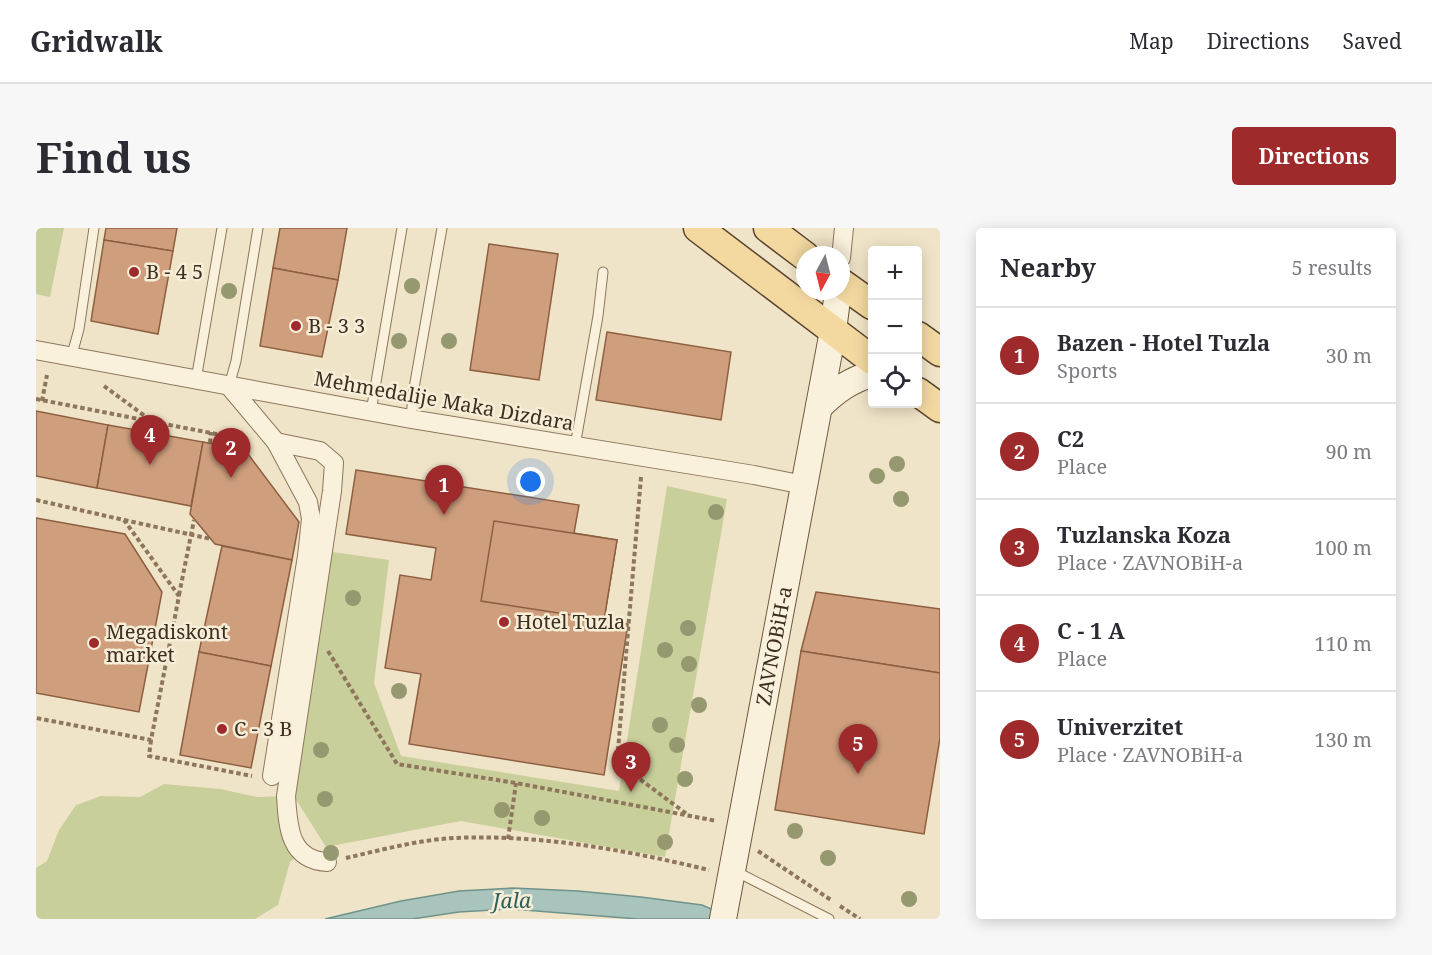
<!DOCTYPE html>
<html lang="en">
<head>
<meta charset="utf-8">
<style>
	body { margin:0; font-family:"Noto Serif",serif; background:#f7f7f7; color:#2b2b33 }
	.controls { position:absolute; right:18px; top:18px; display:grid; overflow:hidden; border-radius:6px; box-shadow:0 3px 15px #0003 }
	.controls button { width:54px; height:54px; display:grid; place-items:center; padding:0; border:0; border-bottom:2px solid #e1e1e2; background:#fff; color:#2b2b33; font:30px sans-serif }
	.compass { position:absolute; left:760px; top:18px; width:54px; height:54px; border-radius:50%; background:#fff; box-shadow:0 3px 15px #0003; rotate:187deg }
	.you { position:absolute; left:495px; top:254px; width:21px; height:21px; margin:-15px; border:4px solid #fff; border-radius:50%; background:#1a73e8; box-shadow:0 0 0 9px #1a73e833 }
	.badge { display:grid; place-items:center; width:39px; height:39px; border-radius:50%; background:#9e2a2b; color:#fff; font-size:20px; font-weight:700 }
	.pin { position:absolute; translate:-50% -50px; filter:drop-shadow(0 2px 3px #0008) }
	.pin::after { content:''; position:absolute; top:32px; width:21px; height:18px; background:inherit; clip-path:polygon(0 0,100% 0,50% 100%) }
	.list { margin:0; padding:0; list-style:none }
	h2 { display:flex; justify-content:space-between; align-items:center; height:78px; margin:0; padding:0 24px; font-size:26px }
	h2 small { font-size:20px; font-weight:400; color:#7c7c81 }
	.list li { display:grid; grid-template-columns:39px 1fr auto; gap:18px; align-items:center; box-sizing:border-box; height:96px; padding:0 24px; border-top:2px solid #e1e1e2 }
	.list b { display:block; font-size:22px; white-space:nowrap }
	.list p { margin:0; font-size:20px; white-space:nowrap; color:#7c7c81 }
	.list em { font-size:20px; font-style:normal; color:#7c7c81 }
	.icon { flex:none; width:33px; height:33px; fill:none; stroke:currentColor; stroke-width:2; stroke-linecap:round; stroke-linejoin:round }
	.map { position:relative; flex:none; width:904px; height:691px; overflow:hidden; border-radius:6px }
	header { display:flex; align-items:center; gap:36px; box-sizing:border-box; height:84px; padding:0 30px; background:#fff; border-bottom:2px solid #e1e1e2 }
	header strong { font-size:28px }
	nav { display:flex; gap:33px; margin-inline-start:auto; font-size:21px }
	.intro { display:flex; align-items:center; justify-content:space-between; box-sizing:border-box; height:144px; padding:0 36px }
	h1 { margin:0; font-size:42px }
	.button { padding:15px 27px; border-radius:6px; background:#9e2a2b; color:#fff; font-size:21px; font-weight:700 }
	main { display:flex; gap:36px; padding:0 36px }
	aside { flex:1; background:#fff; border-radius:6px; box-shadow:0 3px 15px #0003 }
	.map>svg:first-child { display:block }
	.green { fill:#c9cf9b }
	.water { fill:#a9c4bc; stroke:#6f938a; stroke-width:1.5 }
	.building { fill:#cf9f7d; stroke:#8d5f41; stroke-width:1.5 }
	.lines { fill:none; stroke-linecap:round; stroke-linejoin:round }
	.lane-casing { stroke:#8d765c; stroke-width:11 }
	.street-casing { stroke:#8d765c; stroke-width:20 }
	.secondary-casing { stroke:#6f573f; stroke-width:28 }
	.primary-casing { stroke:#5b4430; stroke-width:31 }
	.path { stroke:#8d765c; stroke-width:4; stroke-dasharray:4.5 3; stroke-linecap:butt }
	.lane { stroke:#faf1dc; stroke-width:9 }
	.street { stroke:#faf1dc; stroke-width:18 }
	.secondary { stroke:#faf1dc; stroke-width:26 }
	.primary { stroke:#f3d9a0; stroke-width:28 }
	.tree { fill:#96986f }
	.poi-dot { fill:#9e2a2b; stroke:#f7eed8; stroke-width:2 }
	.labels { text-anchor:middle; stroke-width:5; stroke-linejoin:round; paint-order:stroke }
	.poi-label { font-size:20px; fill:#3d2e20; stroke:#f7eed8; text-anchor:start }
	.street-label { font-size:20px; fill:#3d2e20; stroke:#f7eed8 }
	.water-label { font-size:21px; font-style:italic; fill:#2f5d5a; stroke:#f7eed8 }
</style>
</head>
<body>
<header>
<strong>Gridwalk</strong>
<nav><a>Map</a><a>Directions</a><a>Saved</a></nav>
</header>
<div class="intro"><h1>Find us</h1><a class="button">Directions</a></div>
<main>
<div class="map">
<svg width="904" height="691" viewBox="0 0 904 691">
	<rect width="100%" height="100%" fill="#f0e4c8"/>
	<g class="green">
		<path d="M0,0h28l-14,69 -14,-3z"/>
		<path d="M631,258l60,13 -62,358 -204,-36 -135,26 -36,-57 36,-239 63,9 -15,123 27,73 218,35z"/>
		<path d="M128,556l56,5 37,8 29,-1 16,56 -12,10 -12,43 -23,14h-219v-51l11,-7 12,-31 17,-25 25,-9 39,1z"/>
	</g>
	<path class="water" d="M477,660l65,3 63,6 61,8 33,14h-97l-127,-10 -52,3 -47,7h-87l76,-18 58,-10z"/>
	<g class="building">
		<path d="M70,0h71l-4,23 -69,-11z"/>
		<path d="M244,0h67l-9,52 -65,-12z"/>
		<path d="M68,12l69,11 -15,83 -67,-13z"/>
		<path d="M453,16l69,10 -19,126 -69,-10z"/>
		<path d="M237,40l65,12 -16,77 -62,-11z"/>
		<path d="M571,104l124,20 -10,68 -125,-20z"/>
		<path d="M0,183l72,14 -11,63 -61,-12z"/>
		<path d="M72,197l95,17 -12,64 -94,-18z"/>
		<path d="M167,214l42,8 54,72 -7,38 -77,-16 -25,-30z"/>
		<path d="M320,242l223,35 -5,28 43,7 -13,80 24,4 -24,151 -195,-31 12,-70 -36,-6 15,-93 31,5 5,-32 -90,-14z"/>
		<path d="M0,290l89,16 37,58 -23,120 -103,-19z"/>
		<path d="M458,293l123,19 -13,80 -123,-19z"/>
		<path d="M186,318l70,14 -21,106 -72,-14z"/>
		<path d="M780,364l124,17v64l-139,-22z"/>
		<path d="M765,423l139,22v65l-16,96 -149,-24z"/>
		<path d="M163,424l72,14 -20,102 -71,-13z"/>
	</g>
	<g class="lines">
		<g class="lane-casing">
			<g id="lane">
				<path d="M35,130l8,-29 15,-101"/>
				<path d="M160,152l26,-152"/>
				<path d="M193,158l7,-25 22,-133"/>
				<path d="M335,184l31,-184"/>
				<path d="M375,191l2,-25 29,-166"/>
				<path d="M539,218l23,-130 5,-44"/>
				<path d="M699,643l94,48"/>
			</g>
		</g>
		<g class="street-casing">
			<g id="street">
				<path d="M805,30l3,-30"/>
				<path d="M0,122l375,69 343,56 50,10"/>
				<path d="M193,158l47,56 32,60 3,17 -4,37 -35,220"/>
				<path d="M240,214l44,9 14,12 -2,28 -46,305c2,30 3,64 41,66"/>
			</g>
		</g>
		<g class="secondary-casing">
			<g id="secondary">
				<path d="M783,179c16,-16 31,-27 53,-33"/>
				<path id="s1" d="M687,691l110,-588 5,-40"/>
			</g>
		</g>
		<g class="primary-casing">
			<g id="primary">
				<path d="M662,0l174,132"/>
				<path d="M732,0l37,28"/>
				<path d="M805,55l31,22"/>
				<path d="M882,108l22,16"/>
				<path d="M882,164l22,16"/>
			</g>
		</g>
		<g class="path">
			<path d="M68,158l45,33"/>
			<path d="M0,171l211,41"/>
			<path d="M6,173l5,-26"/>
			<path d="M174,215l1,-11"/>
			<path d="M605,249l-24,285 71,53"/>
			<path d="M0,272l88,20 55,76 -28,144 -115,-22"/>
			<path d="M88,292l87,19"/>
			<path d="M143,367l15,-75"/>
			<path d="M292,423l69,113 119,19 201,38"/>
			<path d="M115,512l-2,16 103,20"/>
			<path d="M472,611l8,-56"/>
			<path d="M722,623l73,49"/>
			<path d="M310,630c35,-8 72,-18 108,-20 85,-4 172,12 255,32"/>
			<path d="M804,678l20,13"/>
		</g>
		<use href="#lane" class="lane"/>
		<use href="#street" class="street"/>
		<use href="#secondary" class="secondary"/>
		<use href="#primary" class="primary"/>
	</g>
	<g class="tree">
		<circle cx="376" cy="58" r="8"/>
		<circle cx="193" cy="63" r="8"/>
		<circle cx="363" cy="113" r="8"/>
		<circle cx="413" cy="113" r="8"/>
		<circle cx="861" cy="236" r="8"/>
		<circle cx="841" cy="248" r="8"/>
		<circle cx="865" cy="271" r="8"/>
		<circle cx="680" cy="284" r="8"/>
		<circle cx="317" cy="370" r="8"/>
		<circle cx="652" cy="400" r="8"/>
		<circle cx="629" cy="422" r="8"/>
		<circle cx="653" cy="436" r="8"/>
		<circle cx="363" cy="463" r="8"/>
		<circle cx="663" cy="477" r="8"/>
		<circle cx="624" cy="497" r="8"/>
		<circle cx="641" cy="517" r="8"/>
		<circle cx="285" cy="522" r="8"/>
		<circle cx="649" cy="551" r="8"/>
		<circle cx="289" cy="571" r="8"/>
		<circle cx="466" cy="582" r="8"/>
		<circle cx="506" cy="590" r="8"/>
		<circle cx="759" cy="603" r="8"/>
		<circle cx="629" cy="614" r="8"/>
		<circle cx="295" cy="625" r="8"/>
		<circle cx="792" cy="630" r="8"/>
		<circle cx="873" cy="671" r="8"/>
	</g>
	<g class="poi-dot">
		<circle cx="98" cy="44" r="6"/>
		<circle cx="260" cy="98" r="6"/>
		<circle cx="468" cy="394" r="6"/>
		<circle cx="58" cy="415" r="6"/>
		<circle cx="186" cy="501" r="6"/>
	</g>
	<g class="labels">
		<g class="poi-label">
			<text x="110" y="51">B - 4 5</text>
			<text x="272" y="105">B - 3 3</text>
			<text x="480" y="401">Hotel Tuzla</text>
			<text x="70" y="411">Megadiskont<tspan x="70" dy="23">market</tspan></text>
			<text x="198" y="508">C - 3 B</text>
		</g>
		<g class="street-label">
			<text transform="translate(408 173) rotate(10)" y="7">Mehmedalije Maka Dizdara</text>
			<text dy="7" stroke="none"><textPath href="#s1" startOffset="278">ZAVNOBiH-a</textPath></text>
		</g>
		<g class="water-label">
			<text transform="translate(476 673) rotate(-1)" y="7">Jala</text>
		</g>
	</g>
</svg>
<div class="controls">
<button>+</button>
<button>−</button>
<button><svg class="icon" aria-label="locate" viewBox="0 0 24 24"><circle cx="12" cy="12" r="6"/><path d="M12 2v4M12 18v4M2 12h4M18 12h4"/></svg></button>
</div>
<svg class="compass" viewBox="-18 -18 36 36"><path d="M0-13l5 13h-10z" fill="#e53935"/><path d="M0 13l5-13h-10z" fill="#7c7c81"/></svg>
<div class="you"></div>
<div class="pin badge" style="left:408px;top:287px">1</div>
<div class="pin badge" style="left:195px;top:250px">2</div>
<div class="pin badge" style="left:595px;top:564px">3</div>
<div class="pin badge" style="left:114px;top:237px">4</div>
<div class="pin badge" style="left:822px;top:546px">5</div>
</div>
<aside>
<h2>Nearby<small>5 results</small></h2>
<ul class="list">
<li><span class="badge">1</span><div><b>Bazen - Hotel Tuzla</b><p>Sports</p></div><em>30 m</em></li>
<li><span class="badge">2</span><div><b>C2</b><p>Place</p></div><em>90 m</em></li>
<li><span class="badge">3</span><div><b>Tuzlanska Koza</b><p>Place · ZAVNOBiH-a</p></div><em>100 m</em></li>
<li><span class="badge">4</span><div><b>C - 1 A</b><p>Place</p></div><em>110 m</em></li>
<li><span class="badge">5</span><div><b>Univerzitet</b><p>Place · ZAVNOBiH-a</p></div><em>130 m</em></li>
</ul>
</aside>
</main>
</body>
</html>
